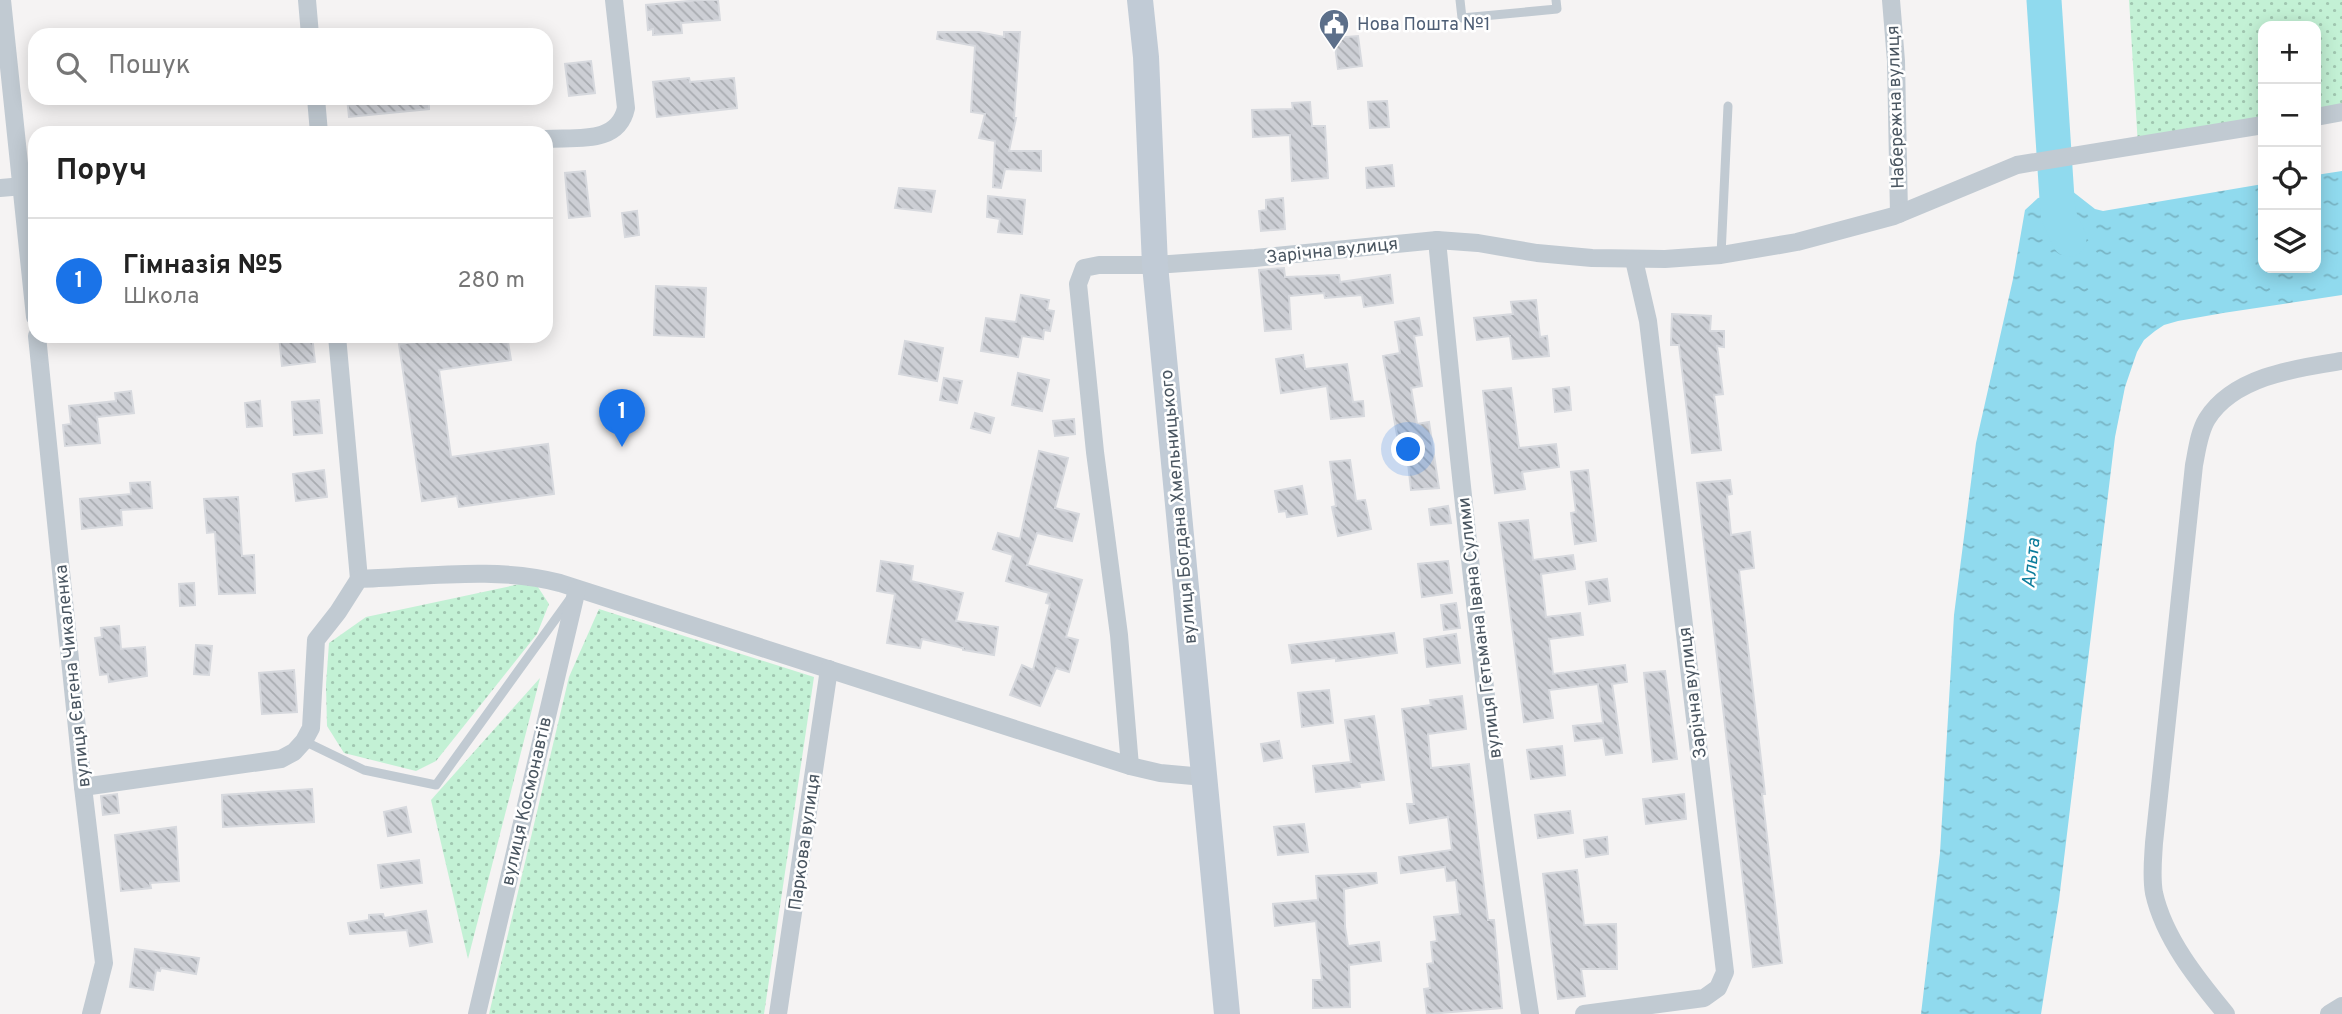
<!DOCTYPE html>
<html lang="uk">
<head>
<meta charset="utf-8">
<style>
	body { margin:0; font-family:Overpass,sans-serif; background:#f6f6f6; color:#222 }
	.controls { position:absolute; right:21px; top:21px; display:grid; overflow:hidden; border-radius:14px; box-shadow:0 4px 18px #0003 }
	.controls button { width:63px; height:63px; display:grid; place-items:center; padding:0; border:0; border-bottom:2px solid #e0e0e0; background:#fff; color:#222; font:35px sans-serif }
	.you { position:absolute; left:1409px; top:450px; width:24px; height:24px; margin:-18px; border:5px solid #fff; border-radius:50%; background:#1a73e8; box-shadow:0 0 0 10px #1a73e833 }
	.badge { display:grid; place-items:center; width:46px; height:46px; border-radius:50%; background:#1a73e8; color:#fff; font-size:23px; font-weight:700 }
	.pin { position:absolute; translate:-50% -58px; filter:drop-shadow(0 2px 4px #0008) }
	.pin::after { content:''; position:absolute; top:37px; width:24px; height:21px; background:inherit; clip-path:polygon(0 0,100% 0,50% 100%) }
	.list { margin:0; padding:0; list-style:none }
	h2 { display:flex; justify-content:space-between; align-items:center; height:91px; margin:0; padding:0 28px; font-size:30px }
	h2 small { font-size:23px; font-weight:400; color:#767676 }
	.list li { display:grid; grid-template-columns:46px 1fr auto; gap:21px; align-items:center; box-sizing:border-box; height:126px; padding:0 28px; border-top:2px solid #e0e0e0 }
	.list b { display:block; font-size:26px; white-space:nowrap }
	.list p { margin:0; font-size:23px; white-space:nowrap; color:#767676 }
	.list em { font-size:23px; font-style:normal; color:#767676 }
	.icon { flex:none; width:38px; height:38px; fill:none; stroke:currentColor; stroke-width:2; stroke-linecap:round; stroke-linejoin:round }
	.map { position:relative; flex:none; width:2342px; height:1014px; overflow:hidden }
	.search { position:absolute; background:#fff; box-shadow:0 4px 18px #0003; left:28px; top:28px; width:525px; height:77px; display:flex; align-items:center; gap:18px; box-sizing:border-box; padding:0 24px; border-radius:21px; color:#767676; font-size:26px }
	.panel { position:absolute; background:#fff; box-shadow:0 4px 18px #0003; left:28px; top:126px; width:525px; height:217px; border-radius:21px }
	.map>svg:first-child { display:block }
	.grass { fill:url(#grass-dots) }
	.water { fill:url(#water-ripples) }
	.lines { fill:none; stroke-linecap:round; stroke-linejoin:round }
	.river { stroke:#90daee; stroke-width:35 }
	.building { fill:url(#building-back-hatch); stroke:#d7d9de; stroke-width:2 }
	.service { stroke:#c1cad2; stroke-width:9 }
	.minor { stroke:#c1cad2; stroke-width:18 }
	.secondary { stroke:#c1cbd6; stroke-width:26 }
	.labels { text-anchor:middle; stroke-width:5; stroke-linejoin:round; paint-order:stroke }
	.service-label { font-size:18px; fill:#4e5e75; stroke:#fff; text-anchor:start }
	.street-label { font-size:18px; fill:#4a5661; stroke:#fff }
	.water-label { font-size:19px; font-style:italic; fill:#0c7c9b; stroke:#fff }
</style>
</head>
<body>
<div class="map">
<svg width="2342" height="1014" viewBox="0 0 2342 1014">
	<defs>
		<pattern id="grass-dots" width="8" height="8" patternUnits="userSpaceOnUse" patternTransform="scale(1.75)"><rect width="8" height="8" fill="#c3f1d5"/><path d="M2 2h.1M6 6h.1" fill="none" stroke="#a0c6b0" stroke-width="1.8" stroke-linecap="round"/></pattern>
		<pattern id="water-ripples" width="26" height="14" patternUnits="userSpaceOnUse" patternTransform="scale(1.75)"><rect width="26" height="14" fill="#90daee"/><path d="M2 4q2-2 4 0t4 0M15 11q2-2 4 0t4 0" fill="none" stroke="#78b4c4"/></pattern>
		<pattern id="building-back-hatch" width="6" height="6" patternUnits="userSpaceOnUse" patternTransform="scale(1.75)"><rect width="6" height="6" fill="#cdcfd5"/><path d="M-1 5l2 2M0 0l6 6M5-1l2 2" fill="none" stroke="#a8abb0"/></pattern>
	</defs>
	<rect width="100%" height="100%" fill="#f5f3f3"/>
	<g class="grass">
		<path d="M2129,0h213v112l-26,5v-91h-53v99l-125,21z"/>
		<path d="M534,581l15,23 -12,30 -101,127 -20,10 -72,-18 -17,-27 -1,-41 3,-42 37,-26z"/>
		<path d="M599,609l215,68 -50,337h-275l80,-337z"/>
		<path d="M540,678l-72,281 -37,-159z"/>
	</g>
	<path class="water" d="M2342,171v124l-119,18 -45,8 -14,4 -9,6 -11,9 -7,12 -12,35 -10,50 -56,463 -18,114h-120l19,-161 14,-238 22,-172 37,-164 12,-69 13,-12 34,-7 23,18 8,2 160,-27v84h53v-93z"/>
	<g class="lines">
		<path class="river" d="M2044,0l14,214 11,25"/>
	</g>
	<g class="building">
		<path d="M700,0h18l2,20 -39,3 1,10 -29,2v-6l-5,1 -2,-25z"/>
		<path d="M938,32h41l25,5v-5h16l-6,86h2l-7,33h32v20l-36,-2 -4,19 -8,-1 2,-46 -16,-3 6,-24 -14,-2 4,-66 -38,-7z"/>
		<path d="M1358,36l4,30 -24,3 -4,-31z"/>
		<path d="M591,61l4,32 -26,3 -4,-32z"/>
		<path d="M689,78l1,4 44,-4 3,30 -80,9 -4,-35z"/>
		<path d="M347,98h82v11l-80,8z"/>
		<path d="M1387,101l2,26 -19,1 -2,-26z"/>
		<path d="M1310,102l2,24h13l3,52 -36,3 -2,-46 -37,2 -1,-27 41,-1 -1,-6z"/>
		<path d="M1392,165l2,21 -27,2 -1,-20z"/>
		<path d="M585,171l5,45 -21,2 -4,-45z"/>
		<path d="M899,188l36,3 -4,21 -36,-4z"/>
		<path d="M988,196l37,4 -3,34 -24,-2 2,-13 -13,-2z"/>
		<path d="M1283,198l2,31 -24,2 -2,-20 7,-1v-10z"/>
		<path d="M637,211l2,24 -14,2 -3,-24z"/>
		<path d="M1284,268l1,9 54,-2 1,7 50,-7 3,28 -29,4 -2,-12 -37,3 -1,-5 -35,3 2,33 -26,2 -6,-61z"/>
		<path d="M656,286l50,2 -2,49 -50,-2z"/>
		<path d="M1021,295l28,5 -2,10 7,1 -4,20 -6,-1 -1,9 -21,-3 -4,21 -37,-6 5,-33 30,4z"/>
		<path d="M1536,300l4,37 7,-1 2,20 -36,3 -3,-23 -33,4 -3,-22 39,-4 -2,-12z"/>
		<path d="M1672,314l39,2 -1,15h14v16l-7,-1 6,48 -9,1 7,55 -29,3 -13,-108h-8z"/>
		<path d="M1419,318l3,17 -8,1 8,50 -11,2 6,36 12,-2 10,66 -28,2 -5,-45 -7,1 -16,-90 17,-3 -5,-31z"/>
		<path d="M279,336h33l3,26 -33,4z"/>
		<path d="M458,336h49l4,24 -72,10 12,87 97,-13 6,50 -95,13 -2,-11 -35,5 -23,-157z"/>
		<path d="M905,341l38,7 -6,33 -38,-7z"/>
		<path d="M1303,355l2,14 42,-5 6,38 10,-1 1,15 -33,3 -4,-33 -46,7 -5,-34z"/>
		<path d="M1018,373l31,7 -7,31 -30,-6z"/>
		<path d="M944,378l18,3 -5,22 -17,-3z"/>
		<path d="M1569,387l2,23 -16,2 -2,-23z"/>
		<path d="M1511,388l8,60 37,-4 3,23 -37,5 3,17 -30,4 -12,-102z"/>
		<path d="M131,391l3,22 -37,4 3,26 -35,3 -2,-21 8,-1 -2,-18 47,-5 -1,-8z"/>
		<path d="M319,400l3,33 -28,2 -2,-33z"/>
		<path d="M260,401l2,25 -15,1 -2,-24z"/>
		<path d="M975,413l19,5 -4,15 -19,-5z"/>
		<path d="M1074,419l1,15 -20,2 -2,-15z"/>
		<path d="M1039,451l29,7 -13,50 24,6 -7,27 -35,-8 -10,32 55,15 -16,57 12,3 -9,32 -13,-4 -16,38 -30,-11 12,-30 11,5 17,-66 -4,-1 3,-10 -43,-12 7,-26 -20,-6 5,-16 22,6z"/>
		<path d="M1350,460l6,41 9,-1 6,29 -33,7 -6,-29 4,-1 -6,-44z"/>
		<path d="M324,470l3,27 -31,4 -3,-27z"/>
		<path d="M1588,470l8,71 -21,3 -4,-31 5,-1 -5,-40z"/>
		<path d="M1730,480l2,14 -5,1 4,40 19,-3 4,36 -15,2 26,224h-3l20,169 -29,4 -56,-484z"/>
		<path d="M150,482l2,26 -31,2 1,15 -40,4 -2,-30 51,-5 -1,-11z"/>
		<path d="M1302,486l5,28 -20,3 -1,-6 -7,1 -4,-21z"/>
		<path d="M238,497l4,59 12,-1 1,38 -36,1 -4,-62 -8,1 -3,-34z"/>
		<path d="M1448,506l3,17 -20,2 -2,-16z"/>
		<path d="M1528,520l5,40 40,-5 2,14 -34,5 5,43 34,-4 3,22 -34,4 4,35 72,-9 2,17 -15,2 10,69 -16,2 -3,-17 -28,3 -2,-15 30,-3 -5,-39 -49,6 4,28 -29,4 -25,-199z"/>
		<path d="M881,561l32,5 -2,15 52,12 -7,28 42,6 -4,28 -31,-5v-2l-41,-9 -2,9 -33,-5 8,-49 -18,-3z"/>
		<path d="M1448,561l4,32 -30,4 -4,-33z"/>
		<path d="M1607,579l3,22 -21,3 -3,-22z"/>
		<path d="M194,583l1,22 -15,1 -1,-22z"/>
		<path d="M1456,603l4,25 -16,2 -3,-25z"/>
		<path d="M119,626l2,23 24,-2 2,29 -38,6 -1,-8 -8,1 -5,-37 7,-1 -1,-9z"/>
		<path d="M1394,633l3,20 -61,8v-3l-44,5 -3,-18z"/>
		<path d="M1456,634l4,29 -33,4 -3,-28z"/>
		<path d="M196,645l16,1 -3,29 -15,-1z"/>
		<path d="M294,670l3,42 -35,2 -3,-41z"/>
		<path d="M1665,671l12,88 -24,3 -9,-89z"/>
		<path d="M1329,690l4,33 -31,4 -4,-34z"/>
		<path d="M1462,696l4,33 -38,5 3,34 38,-4 19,156h6l8,88 -75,6 -3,-25 6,-1 -3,-24 6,-1 -2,-21 6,-1 -3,-24 26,-3 -4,-34 -9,1 -2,-14 -44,6 -2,-16 53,-7 -4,-33 -38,6 -3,-19h7l-12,-95 29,-4 -1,-5z"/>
		<path d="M1374,716l10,64 -25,3 1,4 -44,5 -3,-26 38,-4 -6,-42z"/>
		<path d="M1279,741l3,17 -18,3 -3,-17z"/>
		<path d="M1562,746l3,29 -34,4 -4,-29z"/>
		<path d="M312,789l2,33 -91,5 -1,-32z"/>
		<path d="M117,794l2,19 -16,2 -2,-19z"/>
		<path d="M1684,794l2,25 -40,5 -3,-25z"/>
		<path d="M406,807l5,25 -23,4 -4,-24z"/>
		<path d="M1570,811l3,22 -35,5 -3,-23z"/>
		<path d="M1304,824l4,28 -30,3 -4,-28z"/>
		<path d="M176,827l3,54 -29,2 1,5 -30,3 -6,-56z"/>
		<path d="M1607,837l1,17 -22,3 -2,-17z"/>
		<path d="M419,860l3,23 -41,5 -3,-23z"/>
		<path d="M1577,870l7,55 32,-1 1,45h-36l4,27 -27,3 -15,-125z"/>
		<path d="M1376,873l1,10 -33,6 1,38 3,19 31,-4 2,19 -32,4 1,42 -37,1v-28h9l-6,-59 -41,5 -2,-22 45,-4 -2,-24z"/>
		<path d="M426,911l6,31 -22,4 -3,-16 -57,4 -2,-11 21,-3v-5l14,-1 1,4z"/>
		<path d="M135,949l64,9 -3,16 -35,-6 -1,3 -4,-1 -3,20 -23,-3z"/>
	</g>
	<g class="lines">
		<g class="service">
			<path d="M1460,0l2,18 95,-9 -1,-9"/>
			<path d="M1721,255l7,-149"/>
			<path d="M304,741l60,29 72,15 134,-186"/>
		</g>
		<g class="minor">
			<path d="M2,0l33,317"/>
			<path d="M307,0l3,35"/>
			<path d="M1891,0l5,61 3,153"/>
			<path d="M316,98l3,35"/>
			<path d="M2316,117l26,-5"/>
			<path d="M546,139c30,-2 72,6 80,-31l-12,-108"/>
			<path d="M0,188l35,-3"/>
			<path d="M1437,240c25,259 53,518 93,774"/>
			<path d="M37,336l46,451 21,176 -13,51"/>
			<path d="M337,336l22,243"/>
			<path d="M1130,766l-11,-131 -24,-183 -17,-168 6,-16 15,-3h56l100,-7 182,-18 41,3 59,10 55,5 73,1 56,-4 76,-13 97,-26 123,-51 246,-40"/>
			<path d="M83,787l198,-28 13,-7 10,-11 7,-13 5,-88 22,-28 21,-33c65,-2 139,-13 201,4l570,183 30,7 44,4"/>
			<path d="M477,1014l100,-425"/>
			<path d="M778,1014l51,-345"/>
			<path d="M1584,1014l120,-16 14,-10 7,-16 -77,-651 -14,-61"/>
			<path d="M2226,1014c-29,-35 -62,-76 -72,-121 -3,-17 -1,-33 0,-50l40,-378c3,-15 5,-33 13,-46 27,-43 90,-51 135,-58"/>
			<path d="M2329,1014l13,-8"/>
		</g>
		<path class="secondary" d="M1140,0l6,57 9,208 72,749"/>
	</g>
	<defs>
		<g id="civic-pin" transform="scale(1.575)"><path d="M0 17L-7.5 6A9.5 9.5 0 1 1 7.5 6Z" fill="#5c6f8a" stroke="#fff"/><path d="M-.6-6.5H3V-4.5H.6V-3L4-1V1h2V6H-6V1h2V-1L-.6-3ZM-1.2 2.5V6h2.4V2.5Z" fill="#fff"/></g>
	</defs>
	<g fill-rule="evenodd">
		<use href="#civic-pin" x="1334" y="24"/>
	</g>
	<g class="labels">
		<g class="service-label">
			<text x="1357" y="30">Нова Пошта №1</text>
		</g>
		<g class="street-label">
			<text transform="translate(1895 107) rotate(-92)" y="6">Набережна вулиця</text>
			<text transform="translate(1332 250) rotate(-6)" y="6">Зарічна вулиця</text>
			<text transform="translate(1178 507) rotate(-95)" y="6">вулиця Богдана Хмельницького</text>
			<text transform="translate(1479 628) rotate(-97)" y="6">вулиця Гетьмана Івана Сулими</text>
			<text transform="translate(72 676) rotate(-96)" y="6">вулиця Євгена Чикаленка</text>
			<text transform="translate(1692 693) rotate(-97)" y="6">Зарічна вулиця</text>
			<text transform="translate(526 801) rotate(-77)" y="6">вулиця Космонавтів</text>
			<text transform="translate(804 842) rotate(-82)" y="6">Паркова вулиця</text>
		</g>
		<g class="water-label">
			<text transform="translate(2030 563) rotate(-84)" y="7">Альта</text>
		</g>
	</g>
</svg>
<div class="controls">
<button>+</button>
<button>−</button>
<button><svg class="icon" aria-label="locate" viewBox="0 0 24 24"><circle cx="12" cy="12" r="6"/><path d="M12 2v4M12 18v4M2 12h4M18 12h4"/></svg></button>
<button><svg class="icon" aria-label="layers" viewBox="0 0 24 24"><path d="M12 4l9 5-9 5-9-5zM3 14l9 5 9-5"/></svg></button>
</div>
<div class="you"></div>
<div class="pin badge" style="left:622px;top:447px">1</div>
<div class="search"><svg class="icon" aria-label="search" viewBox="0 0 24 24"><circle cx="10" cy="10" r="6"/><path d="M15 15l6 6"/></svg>Пошук</div>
<section class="panel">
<h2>Поруч<small></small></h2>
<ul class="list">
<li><span class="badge">1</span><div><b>Гімназія №5</b><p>Школа</p></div><em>280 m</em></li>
</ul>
</section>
</div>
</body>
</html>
